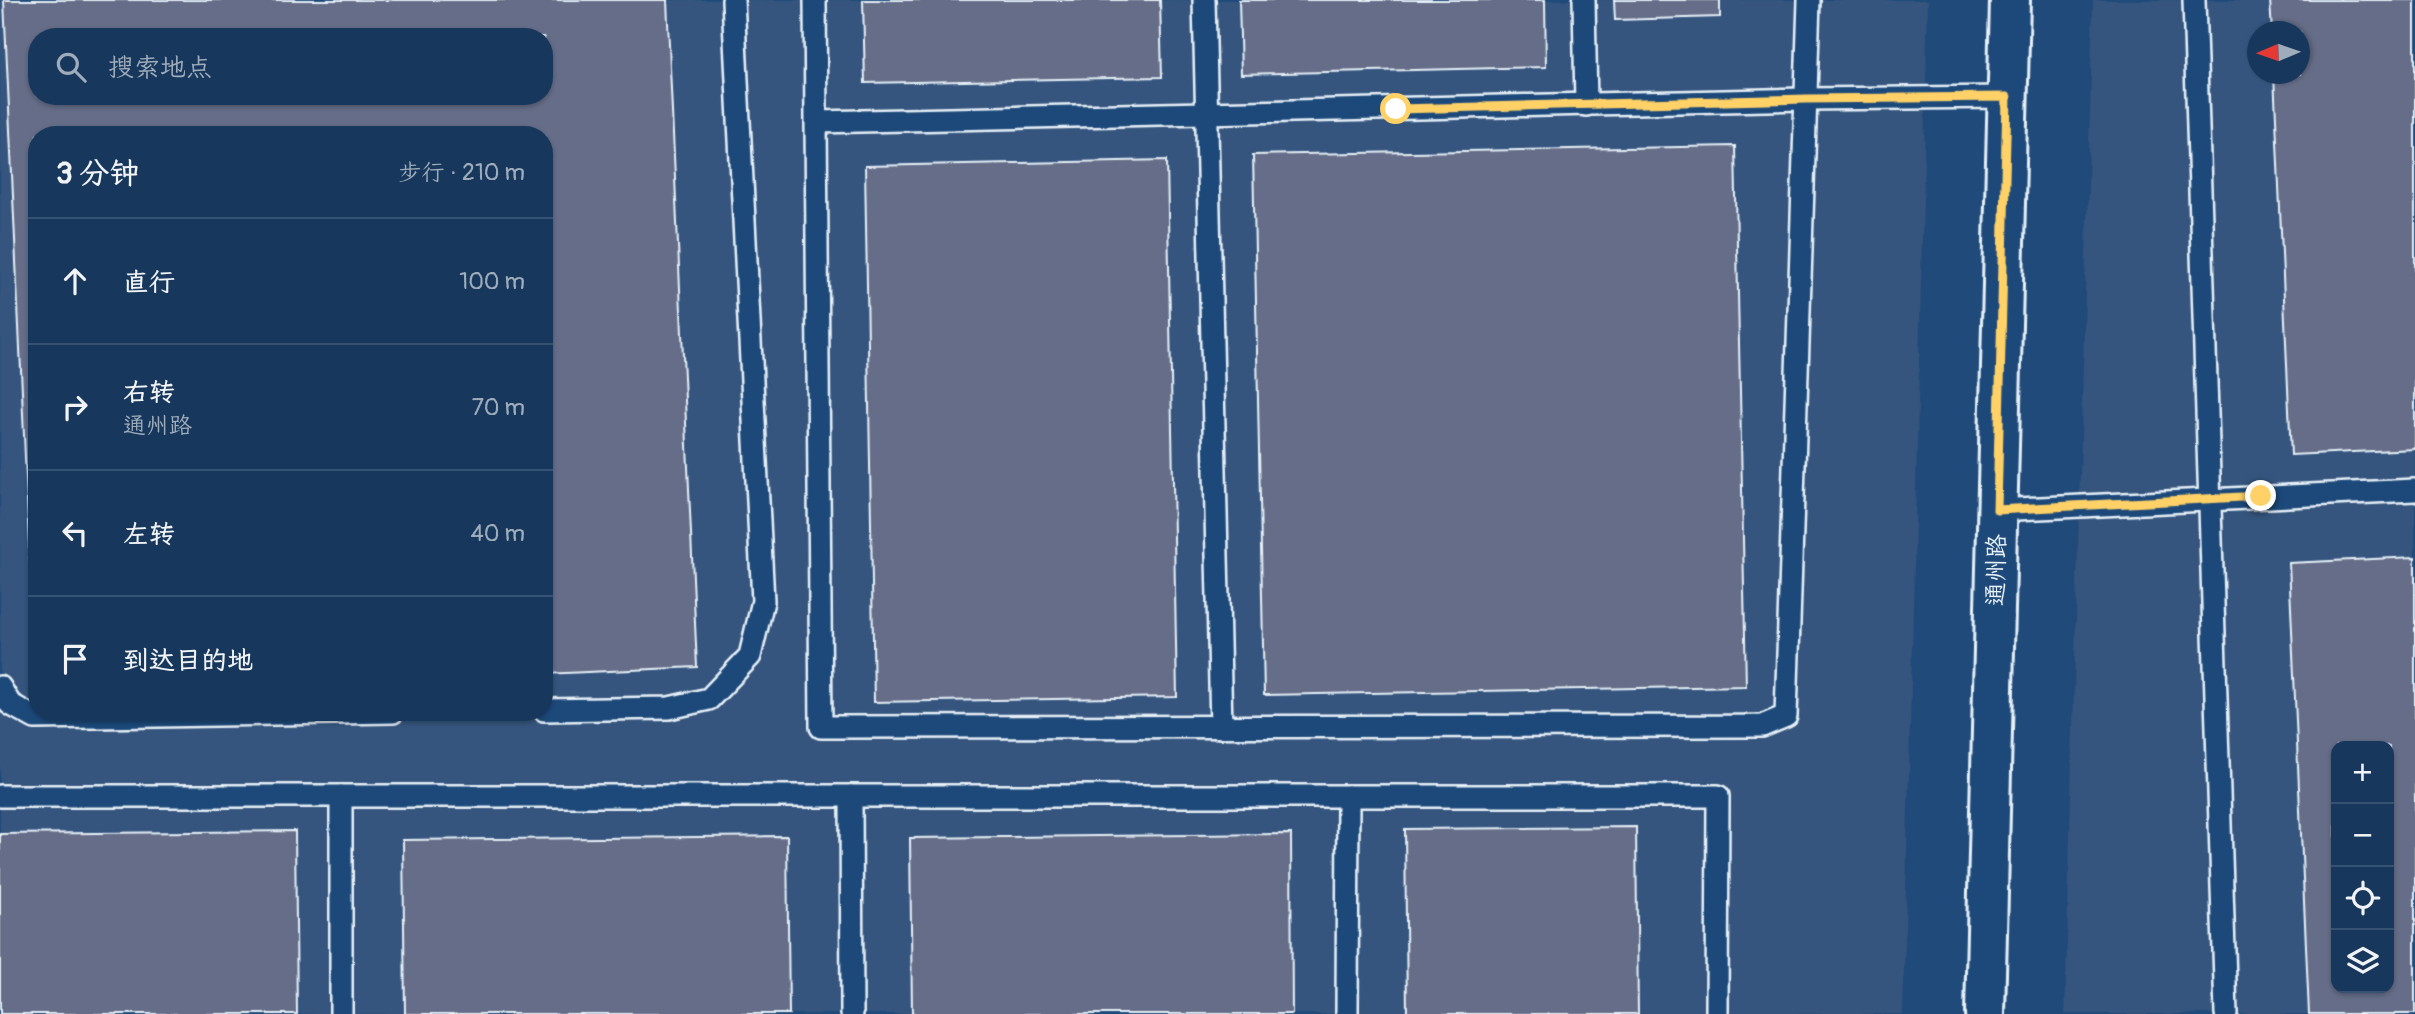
<!DOCTYPE html>
<html lang="zh">
<head>
<meta charset="utf-8">
<style>
	body { margin:0; font-family:Pangolin,"LXGW WenKai TC",sans-serif; background:#203f62; color:#f1f3f6 }
	.controls { position:absolute; right:21px; bottom:21px; display:grid; overflow:hidden; border-radius:14px; box-shadow:0 2px 5px #0004 }
	.controls button { width:63px; height:63px; display:grid; place-items:center; padding:0; border:0; border-bottom:2px solid #365272; background:#17385c; color:#f1f3f6; font:35px sans-serif }
	.compass { position:absolute; left:2247px; top:21px; width:63px; height:63px; border-radius:50%; background:#17385c; box-shadow:0 2px 5px #0004; rotate:268deg }
	.stop { position:absolute; width:21px; height:21px; margin:-16px; border:5px solid #ffd166; border-radius:50%; background:#fff }
	.stop.end { background:#ffd166; border-color:#fff; box-shadow:0 2px 7px #0008 }
	.list { margin:0; padding:0; list-style:none }
	h2 { display:flex; justify-content:space-between; align-items:center; height:91px; margin:0; padding:0 28px; font-size:30px }
	h2 small { font-size:23px; font-weight:400; color:#9eacbb }
	.list li { display:grid; grid-template-columns:46px 1fr auto; gap:21px; align-items:center; box-sizing:border-box; height:126px; padding:0 28px; border-top:2px solid #365272 }
	.list b { display:block; font-size:26px; white-space:nowrap }
	.list p { margin:0; font-size:23px; white-space:nowrap; color:#9eacbb }
	.list em { font-size:23px; font-style:normal; color:#9eacbb }
	.icon { flex:none; width:38px; height:38px; fill:none; stroke:currentColor; stroke-width:2; stroke-linecap:round; stroke-linejoin:round }
	.map { position:relative; flex:none; width:2415px; height:1014px; overflow:hidden }
	.search { position:absolute; background:#17385c; box-shadow:0 2px 5px #0004; left:28px; top:28px; width:525px; height:77px; display:flex; align-items:center; gap:18px; box-sizing:border-box; padding:0 24px; border-radius:28px; color:#9eacbb; font-size:26px }
	.panel { position:absolute; background:#17385c; box-shadow:0 2px 5px #0004; left:28px; top:126px; width:525px; height:595px; border-radius:28px }
	.map>svg:first-child { display:block }
	.built { fill:#34547e; fill-rule:evenodd }
	.building { fill:#656d88; stroke:#e8f1f8; stroke-width:2; fill-rule:evenodd }
	.lines { fill:none; stroke-linecap:round; stroke-linejoin:round }
	.service-casing { stroke:#e8f1f8; stroke-width:26 }
	.tertiary-casing { stroke:#e8f1f8; stroke-width:44 }
	.service { stroke:#1f4a7a; stroke-width:21 }
	.tertiary { stroke:#1f4a7a; stroke-width:38 }
	.route { stroke:#ffd166; stroke-width:9 }
	.labels { text-anchor:middle; stroke-width:5; stroke-linejoin:round; paint-order:stroke }
	.street-label { font-size:24px; fill:#e8f1f8; stroke:#1f4a7a }
</style>
</head>
<body>
<div class="map">
<svg width="2415" height="1014" viewBox="0 0 2415 1014">
	<rect width="100%" height="100%" fill="#1f4a7a"/>
	<filter id="ink" filterUnits="userSpaceOnUse"><feTurbulence type="fractalNoise" baseFrequency=".0143" numOctaves="2"/><feDisplacementMap in="SourceGraphic" scale="14" xChannelSelector="R" yChannelSelector="G"/><feConvolveMatrix kernelMatrix="1 2 1 2 8 2 1 2 1" color-interpolation-filters="sRGB"/></filter>
	<g filter="url(#ink)">
		<g class="built">
			<path d="M0,0h1928l-25,1014h-1903zM37,37h507v59h-507zM37,135h507v577h-507z"/>
			<path d="M2093,0h322v1014h-350zM2258,32h42v42h-42zM2336,746h53v242h-53z"/>
		</g>
		<g class="building">
			<path d="M4,0h663l30,667 -153,7v-539h-507l-1,562zM37,37h507v59h-507z"/>
			<path d="M863,0h297l2,77 -297,6z"/>
			<path d="M1239,0h306l1,67 -305,7z"/>
			<path d="M1614,0h106v17l-105,3z"/>
			<path d="M2270,0h145v449l-124,6 -17,-381h26v-42h-28z"/>
			<path d="M1735,146l11,540 -482,9 -11,-540z"/>
			<path d="M1167,160l10,537 -303,5 -9,-536z"/>
			<path d="M2415,557v457h-106l-20,-451zM2336,746h53v242h-53z"/>
			<path d="M1636,827l2,187h-231l-2,-185z"/>
			<path d="M295,831l2,183h-297v-180z"/>
			<path d="M1291,834l1,180h-380l-2,-176z"/>
			<path d="M787,836l2,178h-384l-2,-174z"/>
		</g>
		<g class="lines">
			<g class="service-casing">
				<g id="service">
					<path d="M815,0l6,727 941,-1 24,-10 23,-716"/>
					<path d="M1204,0l17,727"/>
					<path d="M1584,0l2,105"/>
					<path d="M2194,0l32,1014"/>
					<path d="M817,122l989,-23 201,-2"/>
					<path d="M1997,510l418,-20"/>
					<path d="M0,687l10,17 25,14 358,-6"/>
					<path d="M544,710l125,-2 40,-9 41,-43 13,-55 -30,-601"/>
					<path d="M0,796h1718l-1,218"/>
					<path d="M341,796v218"/>
					<path d="M851,796l1,218"/>
					<path d="M1347,1014l1,-218"/>
				</g>
			</g>
			<g class="tertiary-casing">
				<path id="tertiary" d="M1985,1014l25,-1014"/>
			</g>
			<use href="#service" class="service"/>
			<use href="#tertiary" class="tertiary"/>
		</g>
	</g>
	<g class="lines" filter="url(#ink)">
		<path class="route" d="M1396,109l410,-10 201,-2 -10,413 264,-14"/>
	</g>
	<g class="labels">
		<g class="street-label">
			<text transform="translate(1996 570) rotate(-89)" y="8">通州路</text>
		</g>
	</g>
</svg>
<div class="controls">
<button>+</button>
<button>−</button>
<button><svg class="icon" aria-label="locate" viewBox="0 0 24 24"><circle cx="12" cy="12" r="6"/><path d="M12 2v4M12 18v4M2 12h4M18 12h4"/></svg></button>
<button><svg class="icon" aria-label="layers" viewBox="0 0 24 24"><path d="M12 4l9 5-9 5-9-5zM3 14l9 5 9-5"/></svg></button>
</div>
<svg class="compass" viewBox="-18 -18 36 36"><path d="M0-13l5 13h-10z" fill="#e53935"/><path d="M0 13l5-13h-10z" fill="#9eacbb"/></svg>
<div class="stop" style="left:1396px;top:109px"></div>
<div class="stop end" style="left:2261px;top:496px"></div>
<div class="search"><svg class="icon" aria-label="search" viewBox="0 0 24 24"><circle cx="10" cy="10" r="6"/><path d="M15 15l6 6"/></svg>搜索地点</div>
<section class="panel">
<h2>3 分钟<small>步行 · 210 m</small></h2>
<ul class="list">
<li><svg class="icon" aria-label="ahead" viewBox="0 0 24 24"><path d="M12 20V5M6 11l6-6 6 6"/></svg><div><b>直行</b></div><em>100 m</em></li>
<li><svg class="icon" aria-label="right" viewBox="0 0 24 24"><path d="M7 20v-9h11M14 6l5 5-5 5"/></svg><div><b>右转</b><p>通州路</p></div><em>70 m</em></li>
<li><svg class="icon" aria-label="left" viewBox="0 0 24 24"><path d="M17 20v-9H6M10 6l-5 5 5 5"/></svg><div><b>左转</b></div><em>40 m</em></li>
<li><svg class="icon" aria-label="arrive" viewBox="0 0 24 24"><path d="M6 21V4h12l-3 4 3 4H6"/></svg><div><b>到达目的地</b></div></li>
</ul>
</section>
</div>
</body>
</html>
